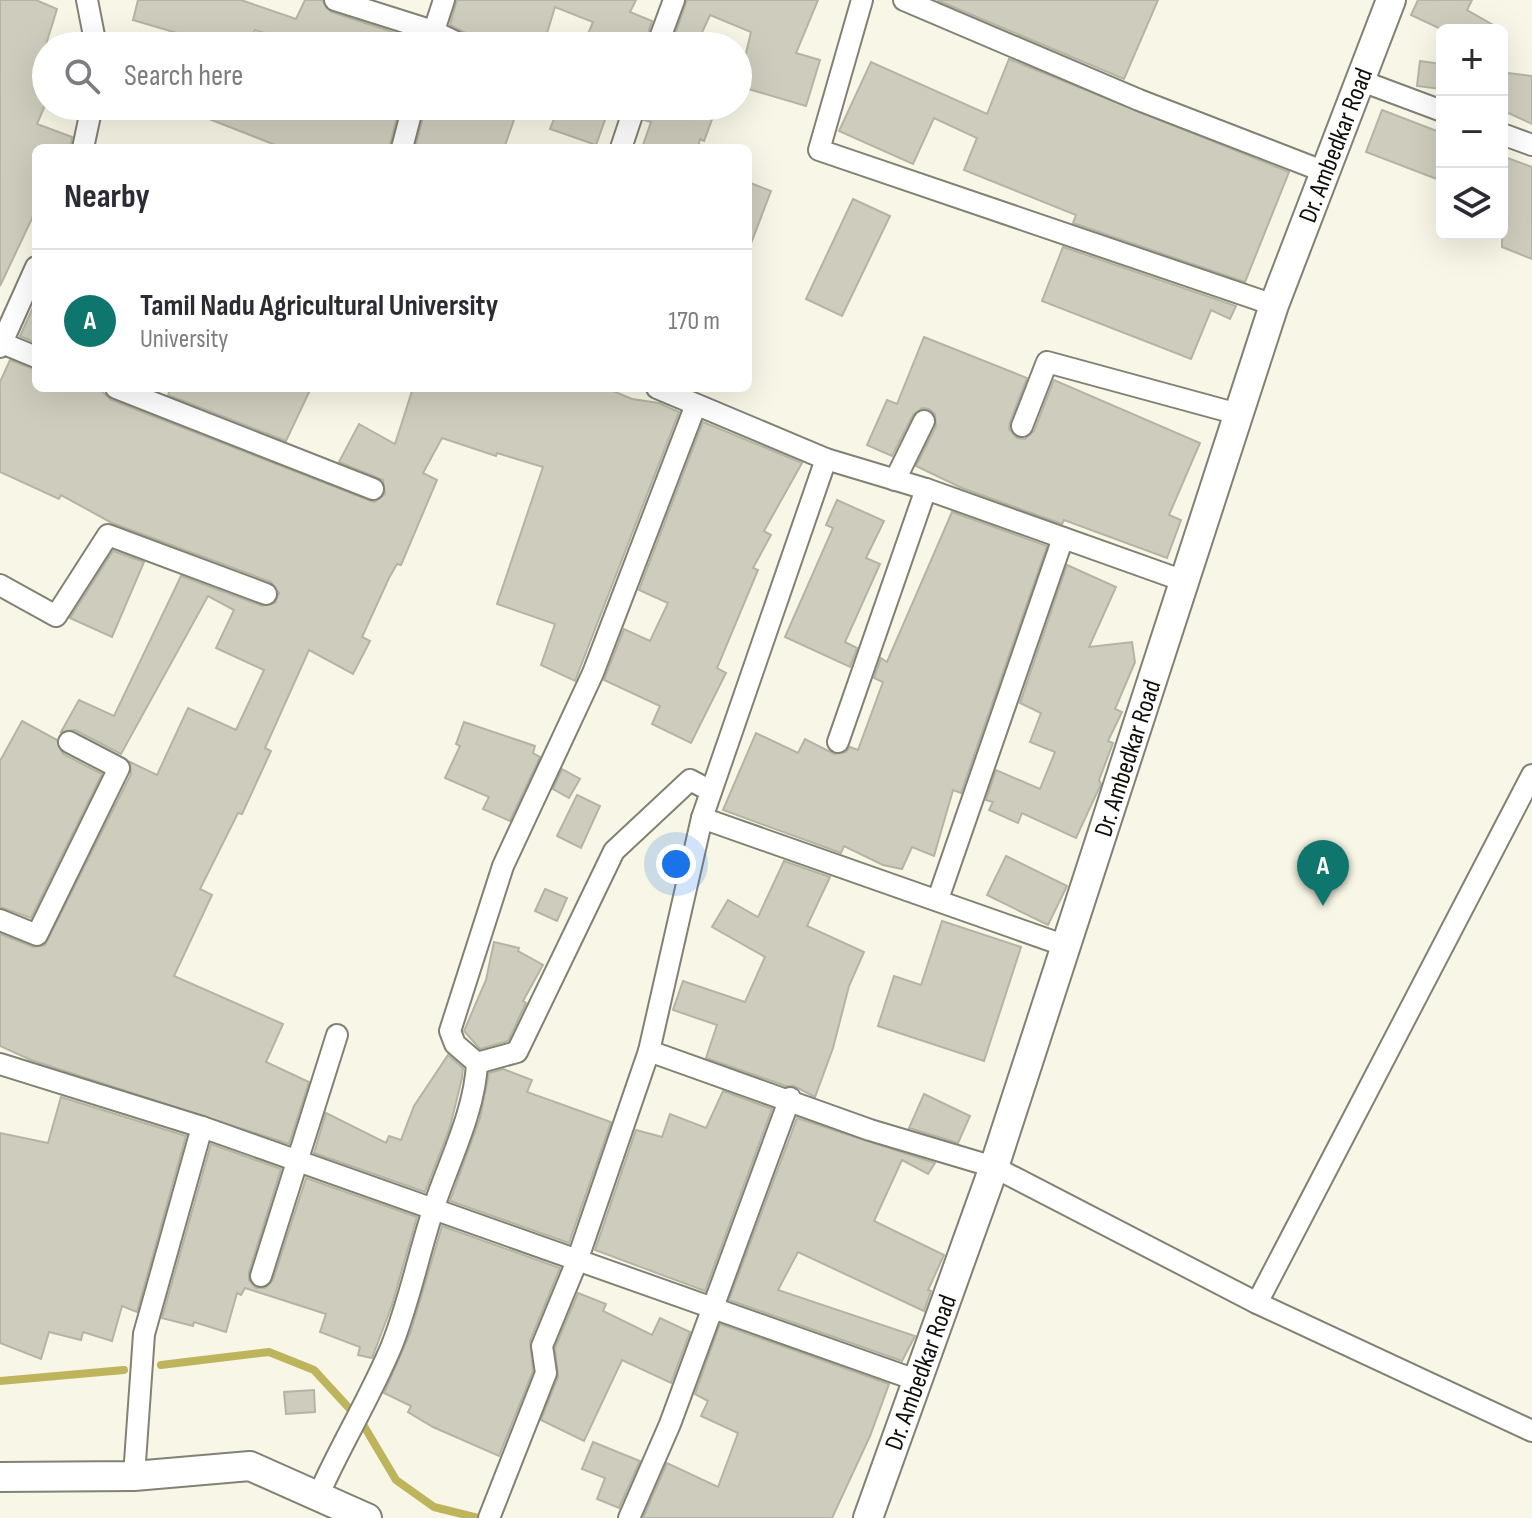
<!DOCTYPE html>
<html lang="en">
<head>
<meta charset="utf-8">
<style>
	body { margin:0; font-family:"Sofia Sans Condensed",sans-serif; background:#f7f7f7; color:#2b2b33 }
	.controls { position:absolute; right:24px; top:24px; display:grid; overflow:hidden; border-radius:12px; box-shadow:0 8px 32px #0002 }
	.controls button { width:72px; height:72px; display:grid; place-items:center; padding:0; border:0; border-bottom:2px solid #e1e1e2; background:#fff; color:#2b2b33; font:40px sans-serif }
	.you { position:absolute; left:676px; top:864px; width:28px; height:28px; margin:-20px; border:6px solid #fff; border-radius:50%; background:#1a73e8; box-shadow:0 0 0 12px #1a73e833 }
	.badge { display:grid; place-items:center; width:52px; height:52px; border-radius:50%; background:#0f766e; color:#fff; font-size:26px; font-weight:700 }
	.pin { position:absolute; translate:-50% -66px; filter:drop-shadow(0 2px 4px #0008) }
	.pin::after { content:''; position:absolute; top:42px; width:28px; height:24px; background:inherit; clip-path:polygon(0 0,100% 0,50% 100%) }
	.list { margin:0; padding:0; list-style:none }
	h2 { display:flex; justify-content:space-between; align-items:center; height:104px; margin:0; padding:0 32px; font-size:34px }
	h2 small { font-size:26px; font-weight:400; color:#7c7c81 }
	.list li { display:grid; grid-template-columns:52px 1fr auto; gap:24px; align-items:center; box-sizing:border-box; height:144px; padding:0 32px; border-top:2px solid #e1e1e2 }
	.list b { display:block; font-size:30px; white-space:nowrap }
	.list p { margin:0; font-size:26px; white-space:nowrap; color:#7c7c81 }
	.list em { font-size:26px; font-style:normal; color:#7c7c81 }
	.icon { flex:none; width:44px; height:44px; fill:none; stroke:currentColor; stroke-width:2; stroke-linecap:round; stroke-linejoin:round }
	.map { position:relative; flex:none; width:1532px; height:1518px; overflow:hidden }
	.search { position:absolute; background:#fff; box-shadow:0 8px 32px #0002; left:32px; top:32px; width:720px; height:88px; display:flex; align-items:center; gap:20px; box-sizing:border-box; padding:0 28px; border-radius:44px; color:#7c7c81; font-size:30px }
	.panel { position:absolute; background:#fff; box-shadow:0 8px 32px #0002; left:32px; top:144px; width:720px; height:248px; border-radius:12px }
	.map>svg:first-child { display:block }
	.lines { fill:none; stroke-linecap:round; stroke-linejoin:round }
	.stream { stroke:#bdb45c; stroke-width:8 }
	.building { fill:#cecdbd; stroke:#b5b4a4; stroke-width:2 }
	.street-casing { stroke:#828172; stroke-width:24 }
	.secondary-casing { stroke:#828172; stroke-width:32 }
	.street { stroke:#fff; stroke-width:20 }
	.secondary { stroke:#fff; stroke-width:28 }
	.labels { text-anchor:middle; stroke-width:7; stroke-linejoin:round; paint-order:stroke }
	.street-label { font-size:26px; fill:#0f0f09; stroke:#fff }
</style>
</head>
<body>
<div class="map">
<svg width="1532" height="1518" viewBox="0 0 1532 1518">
	<rect width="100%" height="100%" fill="#f8f6e6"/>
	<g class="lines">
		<g class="stream">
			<path d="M161,1365l108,-13 45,18 34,37"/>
			<path d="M0,1381l124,-11"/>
			<path d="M361,1421l35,59 38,27 44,11"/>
		</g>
	</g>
	<g class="building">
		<path d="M0,0h36l21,9 -23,74 12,5v15l-9,21 35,13 -2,11h-34v62l-36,76z"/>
		<path d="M138,0h103l55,19 9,-19h17l9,12 86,28 -1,6h-128l2,-5 -35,-11 -8,16h-26l-88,-26z"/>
		<path d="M457,0h179l-6,12 22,9 -8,25h-61l10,-24 -38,-15 -12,39h-64l-9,-11 -20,-10z"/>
		<path d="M687,0h131l-22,53 24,7 -14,46 -68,-20 13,-54 -41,-17 -11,24 14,7h-42z"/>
		<path d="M937,0h221l-34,79z"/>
		<path d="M1418,0h54l-5,10 35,20h-59l-32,-15z"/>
		<path d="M1009,59l280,113 -44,110 -172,-59 3,-8 -112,-45 13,-32 -43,-20 -21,46 -74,-33 32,-69 116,52z"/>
		<path d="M1420,61l22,3v25l-25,-3z"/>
		<path d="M1508,73l24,3v48l-30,-14v-25z"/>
		<path d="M176,106h224l-11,42h-106z"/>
		<path d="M426,106h93l-15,42h-89z"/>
		<path d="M559,106h51l-14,39 -46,-16z"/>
		<path d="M648,106h69l-13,35 -4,-2 -2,9h-56l9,-26 -7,-2z"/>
		<path d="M1382,110l60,23v48l-76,-29z"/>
		<path d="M1502,156l30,11v92l-30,-12z"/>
		<path d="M748,182l23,9 -21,55h-2z"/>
		<path d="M853,199l37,17 -48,100 -36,-17z"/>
		<path d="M1063,247l173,59 -6,13 -19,-9 -20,49 -149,-58z"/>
		<path d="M36,301v42l-16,-7z"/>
		<path d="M924,337l103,41 -17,44 -1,7 8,9 8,1 9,-8 20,-51 146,63 -31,72 12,5 -14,38 -103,-38 -2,4 -100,-36 -46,-22 20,-40 -1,-12 -6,-5 -7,-1 -9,7 -21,41 -25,-11 20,-45 10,4z"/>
		<path d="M10,360l26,10v18h62l13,12 263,102 11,-8 -2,-14 -44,-18 20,-38 36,20 18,-56h193l26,11 27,4 20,9 -104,269 -34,-16 14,-41 -58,-20 46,-137 -46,-14 -1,3 -54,-18 -19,35 14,7 -36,85 -4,-1 -8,14 -27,59 8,4 -17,33 -44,-24 -44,98 6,3 -29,63 -4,-1 -38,76 12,6 -38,81 109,48 -17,38 43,20 -20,62 -258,-84 -31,-14v-112l33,13 12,-2 86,-171 -1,-12 27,13 31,-67 48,22 28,-60 -48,-22 18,-38 -26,-14 -87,158 -46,-24 -14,2 18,-32 35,16 67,-140 81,30 13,-3 4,-10 -8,-11 -159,-59 -51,-28 -2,4 -59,-27v-90z"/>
		<path d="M171,388h140l-25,53 -118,-46z"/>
		<path d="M703,422l99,41 -38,68 7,4 -18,33 5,2 -41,98 9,5 -35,70 -39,-19 8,-18 -56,-26 20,-51 26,12 18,-38 -29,-13z"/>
		<path d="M837,500l47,21 -18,37 14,6 -35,78 12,6 -7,19 -65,-30 48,-109 -7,-3z"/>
		<path d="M952,512l95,34 -86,247 -8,-3 -19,66 -22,-9 -10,22 -19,-4 -39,-19 -3,7 -118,-43 33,-77 42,20 7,-14 29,15 12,-2 4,-5 8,3 25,-68 -9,-4 7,-20 6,4z"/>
		<path d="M113,551l31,11 -32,75 -42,-19z"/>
		<path d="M1067,565l49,22 -27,60 43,-5 3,20 -20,47 7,3 -14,29 5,2 -14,37 2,4 -25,54 -54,-25 -4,10 -29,-13 4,-8 -7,-2 10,-30 44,19 15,-37 -25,-10 11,-29 -21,-10z"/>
		<path d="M22,721l35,19 6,14 39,20 -71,144 -31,-11v-146z"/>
		<path d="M464,722l71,24 -2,7 7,4 -30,64 -27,-12 6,-12 -44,-19 15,-32 -4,-2z"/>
		<path d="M562,769l18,10 -11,19 -16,-9z"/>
		<path d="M577,795l23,11 -19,42 -24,-12z"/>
		<path d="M1006,856l61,30 -19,39 -61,-30z"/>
		<path d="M784,861l46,16 -23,49 57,26 -15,34 -16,62 -18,49 -21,-11h-8l-80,-28 11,-33 -44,-15 10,-29 62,21 20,-45 -53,-30 16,-27 30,17z"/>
		<path d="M545,889l22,9 -10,23 -22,-10z"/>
		<path d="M942,921l79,26 -37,114 -106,-35 16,-50 27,9z"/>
		<path d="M494,942l25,6 -1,3 25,14 -20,36 3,2 -18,38 -28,8 -16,-18 22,-51z"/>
		<path d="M448,1055l15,13 -1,10 -12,49 -25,65 -111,-39 12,-40 60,30 3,-7 12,4 13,-34z"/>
		<path d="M503,1069l29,11 -5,12 84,30 -42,121 -119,-42 30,-83 9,-45z"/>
		<path d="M723,1091l49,18 -67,182 -110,-41 41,-120 26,7 8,-23 36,14z"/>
		<path d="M924,1094l46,22 -12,27 -49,-15z"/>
		<path d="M61,1097l125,39 -49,176 -15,-6 -10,35 -29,-9 -2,8 -32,-8 -8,27 -41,-16v-210l48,10z"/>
		<path d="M797,1118l138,45 -7,11 -26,-14 -28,61 70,34 -16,35 3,1 -7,20 -126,-59 -20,38 137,46 -13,25 -173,-61z"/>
		<path d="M211,1144l70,25 -32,103v8l7,8h9l8,-8 33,-102 111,39 -25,88 -20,53 -14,-3 2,-8 -40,-15 6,-18 -81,-26 -4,7 -4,-2 -11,39 -32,-10 -1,4 -31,-8z"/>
		<path d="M442,1226l118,42 -30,73 3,30 -34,85 -66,-29 -25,-15 3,-6 -27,-13 27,-62z"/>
		<path d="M578,1293l28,11 -3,7 49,24 8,-17 30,14 -19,51 -49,-23 -38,81 -43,-21 17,-43 -3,-29z"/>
		<path d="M720,1324l169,60 -19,52 -38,82h-189l24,-55 51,24 20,-54 -37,-17 7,-15 -13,-7z"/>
		<path d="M314,1390l1,22 -29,2 -2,-22z"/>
		<path d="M593,1442l47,19 -21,47 -22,-9 8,-21 -23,-9z"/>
	</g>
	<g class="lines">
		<g class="street-casing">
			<g id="street">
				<path d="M87,0l9,46"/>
				<path d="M335,0l98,31 31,15"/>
				<path d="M862,0l-43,150 455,155"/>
				<path d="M904,0l235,100 186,72"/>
				<path d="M429,46l15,-46"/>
				<path d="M657,46l17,-46"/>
				<path d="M1359,80l83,31"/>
				<path d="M1502,134l30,11"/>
				<path d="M83,148l9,-42"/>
				<path d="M402,148l11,-42"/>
				<path d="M621,148l14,-42"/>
				<path d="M2,343l34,14"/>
				<path d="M0,347l36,-80"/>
				<path d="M116,388l257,101"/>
				<path d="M657,388l169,71 100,30 258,92"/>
				<path d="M1022,426l25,-64 191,52"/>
				<path d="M826,459l-124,359 364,128"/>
				<path d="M895,480l29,-59"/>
				<path d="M0,585l56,31 52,-81 158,59"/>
				<path d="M838,742l88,-253"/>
				<path d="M938,899l125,-361"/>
				<path d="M0,920l37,15 82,-167 -50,-26"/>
				<path d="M649,1051l221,79 124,37 263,136 275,128"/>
				<path d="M477,1063l40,-11 97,-201 76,-71 21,11"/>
				<path d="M0,1064l202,63 714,253"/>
				<path d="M261,1276l76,-241"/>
				<path d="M1257,1303l275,-528"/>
				<path d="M134,1476l10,-142 58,-207"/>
				<path d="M319,1494c22,-50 52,-98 73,-149 19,-48 28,-98 45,-147 15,-43 38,-89 40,-135l-22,-19 -5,-13 53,-165 90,-193 102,-266"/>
				<path d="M489,1518l57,-145 -4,-27 35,-85 72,-210 53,-233"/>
				<path d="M629,1518l41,-94 120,-326"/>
			</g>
		</g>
		<g class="secondary-casing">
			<g id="secondary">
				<path d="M0,1477l134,-1 116,-10 117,52"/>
				<path d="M868,1518l126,-351 280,-862 117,-305"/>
			</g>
		</g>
		<use href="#street" class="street"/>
		<use href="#secondary" class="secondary"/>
	</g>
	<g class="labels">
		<g class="street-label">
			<text transform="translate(1335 145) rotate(-69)" y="9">Dr. Ambedkar Road</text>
			<text transform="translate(1127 758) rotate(-72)" y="9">Dr. Ambedkar Road</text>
			<text transform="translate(920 1372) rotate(-70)" y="9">Dr. Ambedkar Road</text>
		</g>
	</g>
</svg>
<div class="controls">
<button>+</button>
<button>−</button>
<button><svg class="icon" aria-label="layers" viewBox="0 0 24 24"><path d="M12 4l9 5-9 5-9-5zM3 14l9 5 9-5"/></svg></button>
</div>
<div class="you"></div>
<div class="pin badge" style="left:1323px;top:906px">A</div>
<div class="search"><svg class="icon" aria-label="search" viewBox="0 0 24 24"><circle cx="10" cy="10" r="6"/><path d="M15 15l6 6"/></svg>Search here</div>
<section class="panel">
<h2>Nearby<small></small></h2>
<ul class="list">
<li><span class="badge">A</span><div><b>Tamil Nadu Agricultural University</b><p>University</p></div><em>170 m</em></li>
</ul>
</section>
</div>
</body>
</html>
